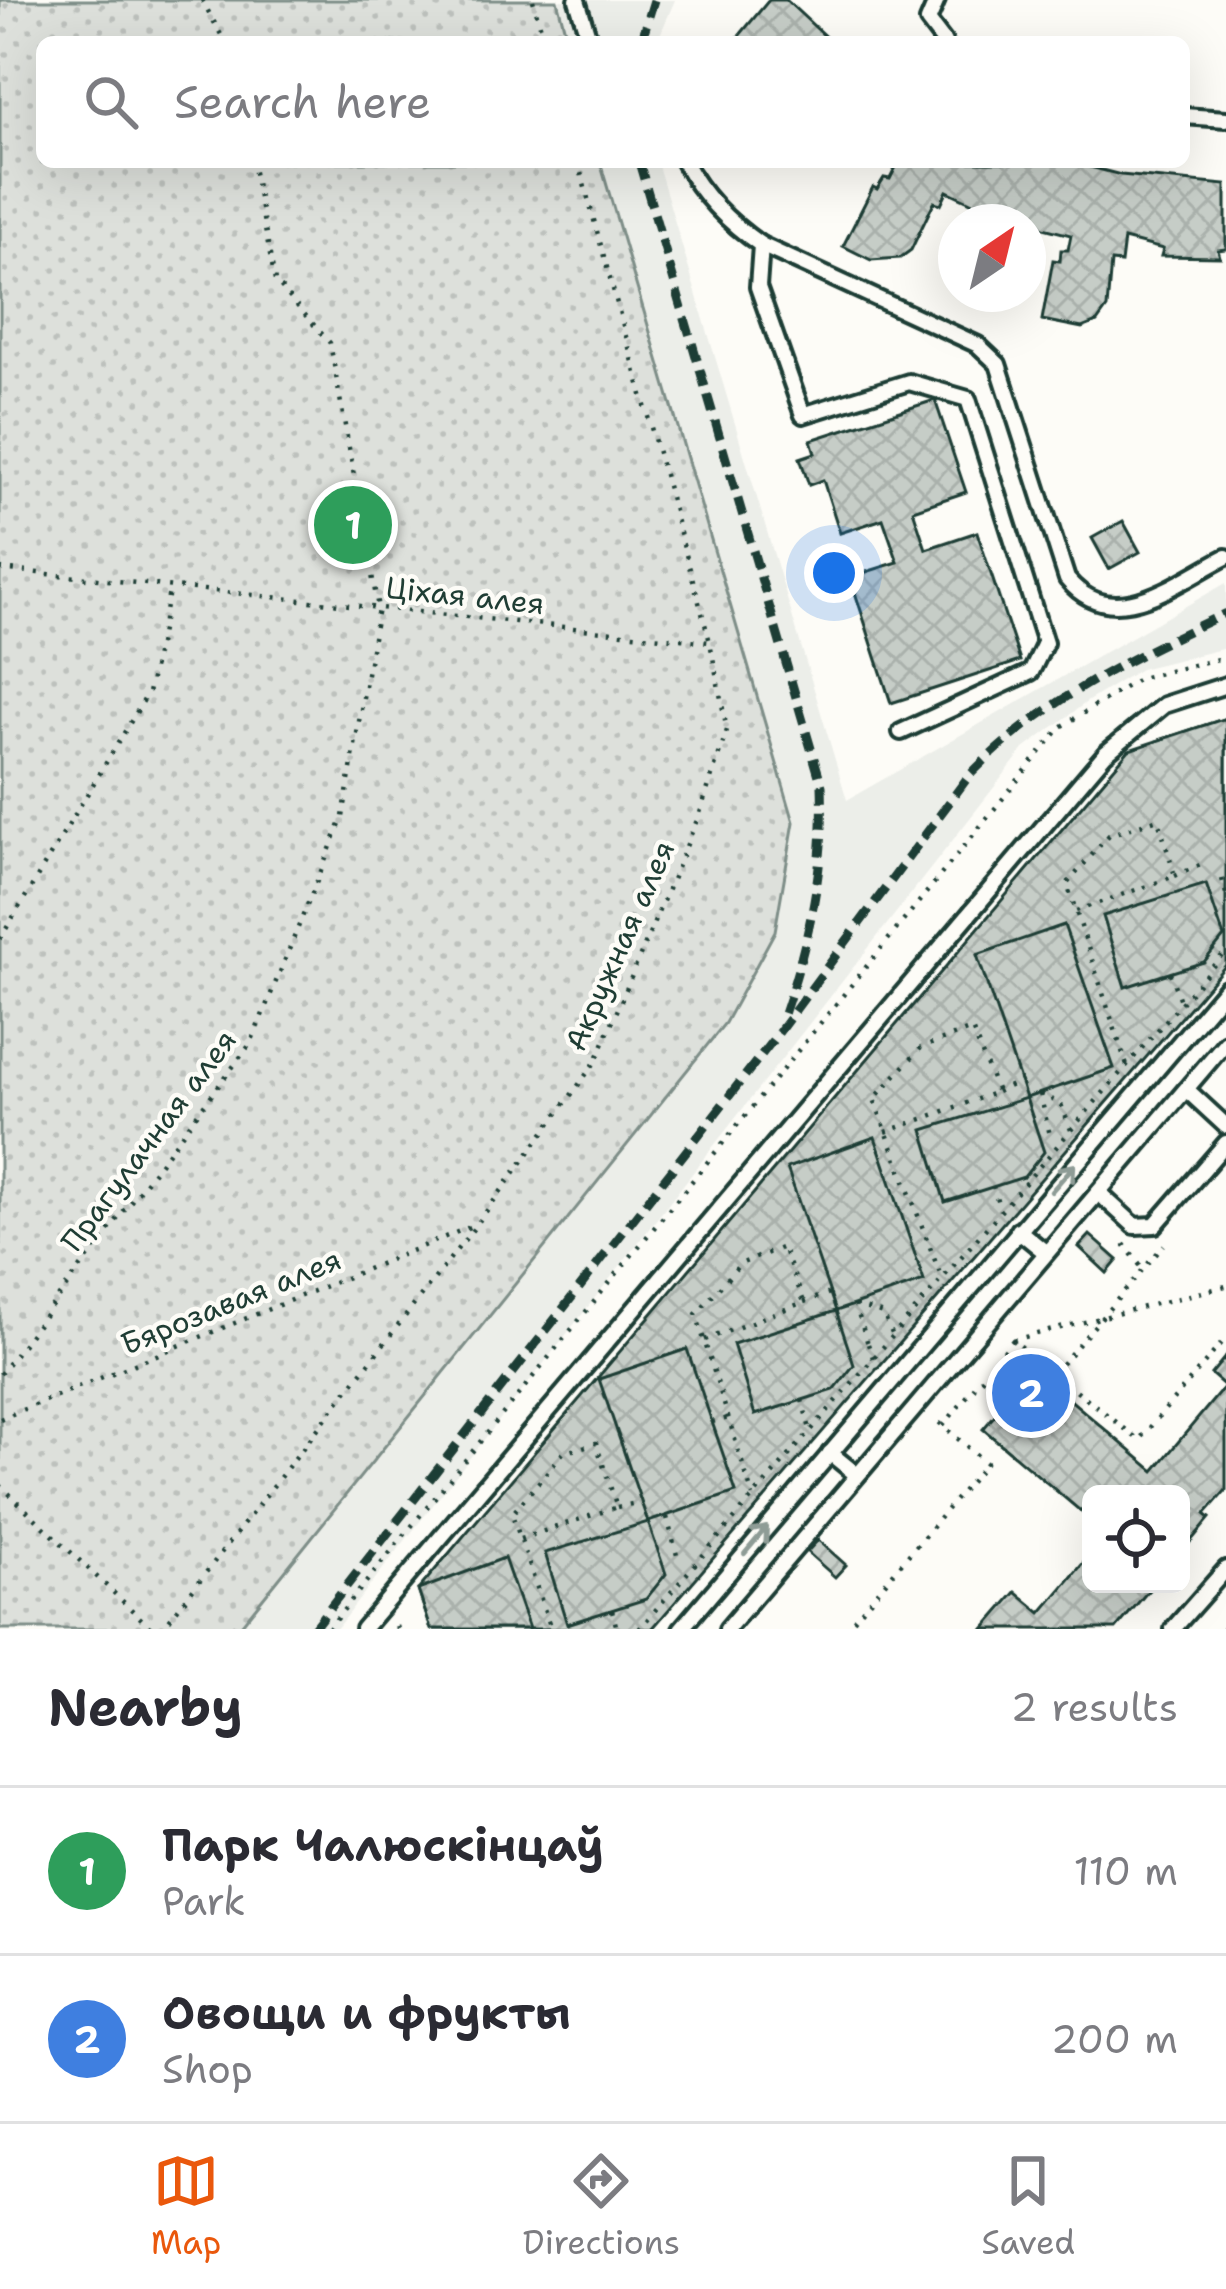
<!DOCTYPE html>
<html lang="en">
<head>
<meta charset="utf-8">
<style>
	body { margin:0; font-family:"Shantell Sans",sans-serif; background:#f7f7f7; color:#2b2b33 }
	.controls { position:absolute; right:36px; bottom:36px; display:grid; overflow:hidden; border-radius:18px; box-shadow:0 12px 48px #0002 }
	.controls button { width:108px; height:108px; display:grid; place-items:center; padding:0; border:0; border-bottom:3px solid #e1e1e2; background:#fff; color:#2b2b33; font:60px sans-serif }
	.compass { position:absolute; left:938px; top:204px; width:108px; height:108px; border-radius:50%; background:#fff; box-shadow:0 12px 48px #0002; rotate:35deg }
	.you { position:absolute; left:834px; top:573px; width:42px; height:42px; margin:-30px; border:9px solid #fff; border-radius:50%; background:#1a73e8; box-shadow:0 0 0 18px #1a73e833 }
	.badge { display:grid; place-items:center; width:78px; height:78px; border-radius:50%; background:#ea580c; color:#fff; font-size:39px; font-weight:700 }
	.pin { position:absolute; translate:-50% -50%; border:6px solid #fff; box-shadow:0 3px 12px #0006 }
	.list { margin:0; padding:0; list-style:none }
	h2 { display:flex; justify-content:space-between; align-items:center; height:156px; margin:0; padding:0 48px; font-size:51px }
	h2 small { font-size:39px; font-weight:400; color:#7c7c81 }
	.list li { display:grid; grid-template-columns:78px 1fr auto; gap:36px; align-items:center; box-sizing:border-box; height:168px; padding:0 48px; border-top:3px solid #e1e1e2 }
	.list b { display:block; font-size:45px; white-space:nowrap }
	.list p { margin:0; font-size:39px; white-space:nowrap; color:#7c7c81 }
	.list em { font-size:39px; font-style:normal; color:#7c7c81 }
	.icon { flex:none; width:66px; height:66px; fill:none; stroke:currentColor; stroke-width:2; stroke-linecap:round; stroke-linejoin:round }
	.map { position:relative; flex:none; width:1226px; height:1629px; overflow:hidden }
	.search { position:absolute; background:#fff; box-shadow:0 12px 48px #0002; left:36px; right:36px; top:36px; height:132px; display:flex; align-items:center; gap:30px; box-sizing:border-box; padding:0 42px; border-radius:18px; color:#7c7c81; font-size:45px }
	.sheet { height:492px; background:#fff }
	nav { display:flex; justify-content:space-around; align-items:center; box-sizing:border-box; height:168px; border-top:3px solid #e1e1e2; background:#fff; font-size:33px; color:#7c7c81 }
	nav a { display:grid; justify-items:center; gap:6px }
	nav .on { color:#ea580c }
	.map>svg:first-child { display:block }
	.built { fill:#eceee9 }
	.park { fill:url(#park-dots); stroke:#7e8e88; stroke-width:3 }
	.building { fill:url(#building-cross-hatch); stroke:#1f3d34; stroke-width:3 }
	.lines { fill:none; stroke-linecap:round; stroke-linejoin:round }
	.lane-casing { stroke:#1f3d34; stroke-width:22 }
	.path { stroke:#1f3d34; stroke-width:4.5; stroke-dasharray:3 9; stroke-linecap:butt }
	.lane { stroke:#fdfcf7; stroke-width:14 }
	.rail { stroke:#1f3d34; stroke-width:9; stroke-dasharray:18 9; stroke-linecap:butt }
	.path-bridge { stroke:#1f3d34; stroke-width:4.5; stroke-dasharray:3 9; stroke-linecap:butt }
	.oneway { stroke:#8e9c96 }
	.labels { text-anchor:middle; stroke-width:9; stroke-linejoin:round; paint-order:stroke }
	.street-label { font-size:30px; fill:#1f3d34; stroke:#fdfcf7 }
</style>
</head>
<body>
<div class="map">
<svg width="1226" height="1629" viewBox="0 0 1226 1629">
	<defs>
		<pattern id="park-dots" width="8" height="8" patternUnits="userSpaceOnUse" patternTransform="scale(3)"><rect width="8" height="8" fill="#dde0db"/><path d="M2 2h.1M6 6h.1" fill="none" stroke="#bdc1bd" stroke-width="1.8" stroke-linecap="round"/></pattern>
		<pattern id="building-cross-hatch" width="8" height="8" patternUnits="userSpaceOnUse" patternTransform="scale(3)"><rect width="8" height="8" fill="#c6cdc7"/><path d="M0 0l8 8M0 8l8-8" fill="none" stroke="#aab1ac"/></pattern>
	</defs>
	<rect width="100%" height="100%" fill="#fdfcf7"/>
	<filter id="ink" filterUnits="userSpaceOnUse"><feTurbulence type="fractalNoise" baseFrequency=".00833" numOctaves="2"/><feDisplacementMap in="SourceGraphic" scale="24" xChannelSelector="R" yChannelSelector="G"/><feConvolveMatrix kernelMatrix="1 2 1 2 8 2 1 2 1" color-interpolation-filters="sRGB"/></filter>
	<g filter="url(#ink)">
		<g class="built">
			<path d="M557,0h118l-18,42h-89z"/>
			<path d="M600,162h57l190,638 379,-217v65l-86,21 -52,32 -64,48 -688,880h-98l487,-606 -108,-795z"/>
		</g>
		<path class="park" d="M0,0h557l11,42h-526v120h558l194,660 -19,109 -50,92 -487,606h-238z"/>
		<g class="building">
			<path d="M769,0h17l45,42h-97z"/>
			<path d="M895,162h176l50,13 105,10v64l-8,1 2,7 -59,-1 2,-7 -39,-10 -3,24 -10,-1 -4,46 -10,14 -15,6 -40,-8 11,-60 7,1 1,-11h7l3,-15 -35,-9 -1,3 -7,-2v-5h-15l-37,-13 1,-4 -30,-14 -6,13 -7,-2 -23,48 -11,8 -29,2 -28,-14 30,-59 4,2 7,-11 6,1 8,-16z"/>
			<path d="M935,400l31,92 -53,18 13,39 51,-17 43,129 -129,42 -41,-126 48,-15 -15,-43 -43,14 -17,-53 -14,5 -9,-27 15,-5 -4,-13z"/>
			<path d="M1123,521l17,31 -31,17 -17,-31z"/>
			<path d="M1226,718v159l-20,7 -49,-143z"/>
			<path d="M1226,718v247l-574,664h-221l-13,-39 711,-840z"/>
			<path d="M1206,884l18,53 -20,25 -79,25 -22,-71z"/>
			<path d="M1064,925l50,143 -88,30 -49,-143z"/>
			<path d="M1026,1098l18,54 -20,25 -79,25 -22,-72z"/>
			<path d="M875,1137l49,144 -88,30 -49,-143z"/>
			<path d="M1090,1235l28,25 -11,13 -28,-26z"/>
			<path d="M836,1311l18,54 -20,25 -79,25 -22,-71z"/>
			<path d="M687,1349l49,143 -88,30 -49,-143z"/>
			<path d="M1226,1356v134l-21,24 5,4 -29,35v-59h-90v26l-108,-91 51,-60 120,102 71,-85 -14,-12z"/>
			<path d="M648,1522l18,52 -20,25 -79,25 -22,-71z"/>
			<path d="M818,1540l28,25 -11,12 -28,-25z"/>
			<path d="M1091,1554v30h63l-38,45h-132l32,-37 25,21z"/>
			<path d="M504,1558l25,71h-98l-13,-39z"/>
		</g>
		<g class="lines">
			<g class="lane-casing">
				<g id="lane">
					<path d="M577,0l13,42"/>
					<path d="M937,0l-9,21 16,21"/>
					<path d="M1184,116l42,3"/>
					<path d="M684,162c18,34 45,61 77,83l-3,42 45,128 106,-33 59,17 77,244 -14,29 -130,60"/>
					<path d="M761,245l217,100 20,19 69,215c46,56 108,4 159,-22"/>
					<path d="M1187,1090l39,36"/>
					<path d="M1100,1194l35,32 20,-1 71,-82"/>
					<path d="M1018,1230l27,22"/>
					<path d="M830,1453l27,22"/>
					<path d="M363,1629l742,-875 59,-49 62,-20"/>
					<path d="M681,1629l545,-641"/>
					<path d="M727,1629l499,-587"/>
					<path d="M1173,1629l53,-60"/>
				</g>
			</g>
			<g class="path">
				<path d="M202,0l23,42"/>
				<path d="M533,0l12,42"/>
				<path d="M0,569l710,73"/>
				<path d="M1175,876l25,-11"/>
				<path d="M1222,879l4,15"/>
				<path d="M1076,911l99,-35 -17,-57 -49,16 -42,49 60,182"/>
				<path d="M0,939l148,-246 22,-106"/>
				<path d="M1170,973l10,28"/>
				<path d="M997,1092l23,-11"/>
				<path d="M1040,1094l21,10 10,26"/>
				<path d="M1040,1094l10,41"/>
				<path d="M886,1132l111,-40 -25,-63 -51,19 -47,51 68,180"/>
				<path d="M993,1186l7,24"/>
				<path d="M1124,1244l18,24"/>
				<path d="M804,1302l26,-9"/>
				<path d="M855,1305l28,9 10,22"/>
				<path d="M855,1305l13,39"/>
				<path d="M705,1340l99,-38 -21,-55 -43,17 -44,50 57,183"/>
				<path d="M1013,1340l213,-54"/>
				<path d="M1054,1373l110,-128"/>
				<path d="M0,1374l251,-331 92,-226 35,-209 -48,-265 -55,-62 -23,-119"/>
				<path d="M802,1400l8,29"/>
				<path d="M0,1419l472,-193"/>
				<path d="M712,1422l17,-4"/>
				<path d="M943,1426l70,-86 126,100 87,-102"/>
				<path d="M0,1485l152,144"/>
				<path d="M617,1507l25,-5"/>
				<path d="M667,1517l12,46"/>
				<path d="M520,1539l97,-32 -21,-64 -33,10 -51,61 39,115"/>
				<path d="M612,1610l5,19"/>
				<path d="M396,1626l1,3"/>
				<path d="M162,1629l315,-405 119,-163 104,-248 27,-83 -17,-88 -132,-480"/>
				<path d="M328,1629l733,-902 79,-49 86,-21"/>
				<path d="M639,1629l587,-678"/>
				<path d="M846,1629l140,-166 -51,-44"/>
				<path d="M1223,1629l3,-7"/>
			</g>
			<use href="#lane" class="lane"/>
			<g class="rail">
				<path d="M641,42l13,-42"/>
				<path d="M639,162l183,624c3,81 -12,151 -38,228"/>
				<path d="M313,1629l463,-593 192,-259c73,-76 164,-120 258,-164"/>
			</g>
			<path class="path-bridge" d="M868,1344l9,25"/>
		</g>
		<defs><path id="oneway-shaft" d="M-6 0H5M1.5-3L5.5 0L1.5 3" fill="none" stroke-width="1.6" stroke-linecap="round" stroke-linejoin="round" transform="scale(3)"/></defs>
		<g class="oneway">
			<use href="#oneway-shaft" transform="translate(1063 1178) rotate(-49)"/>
			<use href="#oneway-shaft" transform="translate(756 1540) rotate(-50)"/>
		</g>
	</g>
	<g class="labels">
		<g class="street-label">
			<text transform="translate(465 596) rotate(6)" y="10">Ціхая алея</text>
			<text transform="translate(620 946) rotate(-66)" y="10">Акружная алея</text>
			<text transform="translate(149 1141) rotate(-53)" y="10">Прагулачная алея</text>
			<text transform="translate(231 1302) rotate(-22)" y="10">Бярозавая алея</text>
		</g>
	</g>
</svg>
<div class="controls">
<button><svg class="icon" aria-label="locate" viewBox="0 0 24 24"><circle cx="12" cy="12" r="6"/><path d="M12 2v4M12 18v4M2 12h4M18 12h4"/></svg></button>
</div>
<svg class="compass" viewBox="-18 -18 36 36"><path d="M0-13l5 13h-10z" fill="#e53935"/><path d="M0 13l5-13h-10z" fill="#7c7c81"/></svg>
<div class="you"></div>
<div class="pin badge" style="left:353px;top:525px;background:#2e9e5b">1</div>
<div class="pin badge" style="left:1031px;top:1393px;background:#3f7fe0">2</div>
<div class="search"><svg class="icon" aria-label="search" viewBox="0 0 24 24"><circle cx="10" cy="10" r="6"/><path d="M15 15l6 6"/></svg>Search here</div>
</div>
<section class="sheet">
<h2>Nearby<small>2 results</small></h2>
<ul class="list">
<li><span class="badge" style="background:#2e9e5b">1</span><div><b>Парк Чалюскінцаў</b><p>Park</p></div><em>110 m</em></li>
<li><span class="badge" style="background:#3f7fe0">2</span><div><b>Овощи и фрукты</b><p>Shop</p></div><em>200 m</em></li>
</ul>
</section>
<nav>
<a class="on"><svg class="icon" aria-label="map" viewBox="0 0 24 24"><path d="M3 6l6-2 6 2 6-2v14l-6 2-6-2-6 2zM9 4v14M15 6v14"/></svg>Map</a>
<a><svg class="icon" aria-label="directions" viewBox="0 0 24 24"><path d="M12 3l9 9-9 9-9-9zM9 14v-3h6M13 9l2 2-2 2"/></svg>Directions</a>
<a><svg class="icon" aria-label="saved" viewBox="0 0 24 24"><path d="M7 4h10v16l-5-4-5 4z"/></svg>Saved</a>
</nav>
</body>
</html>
